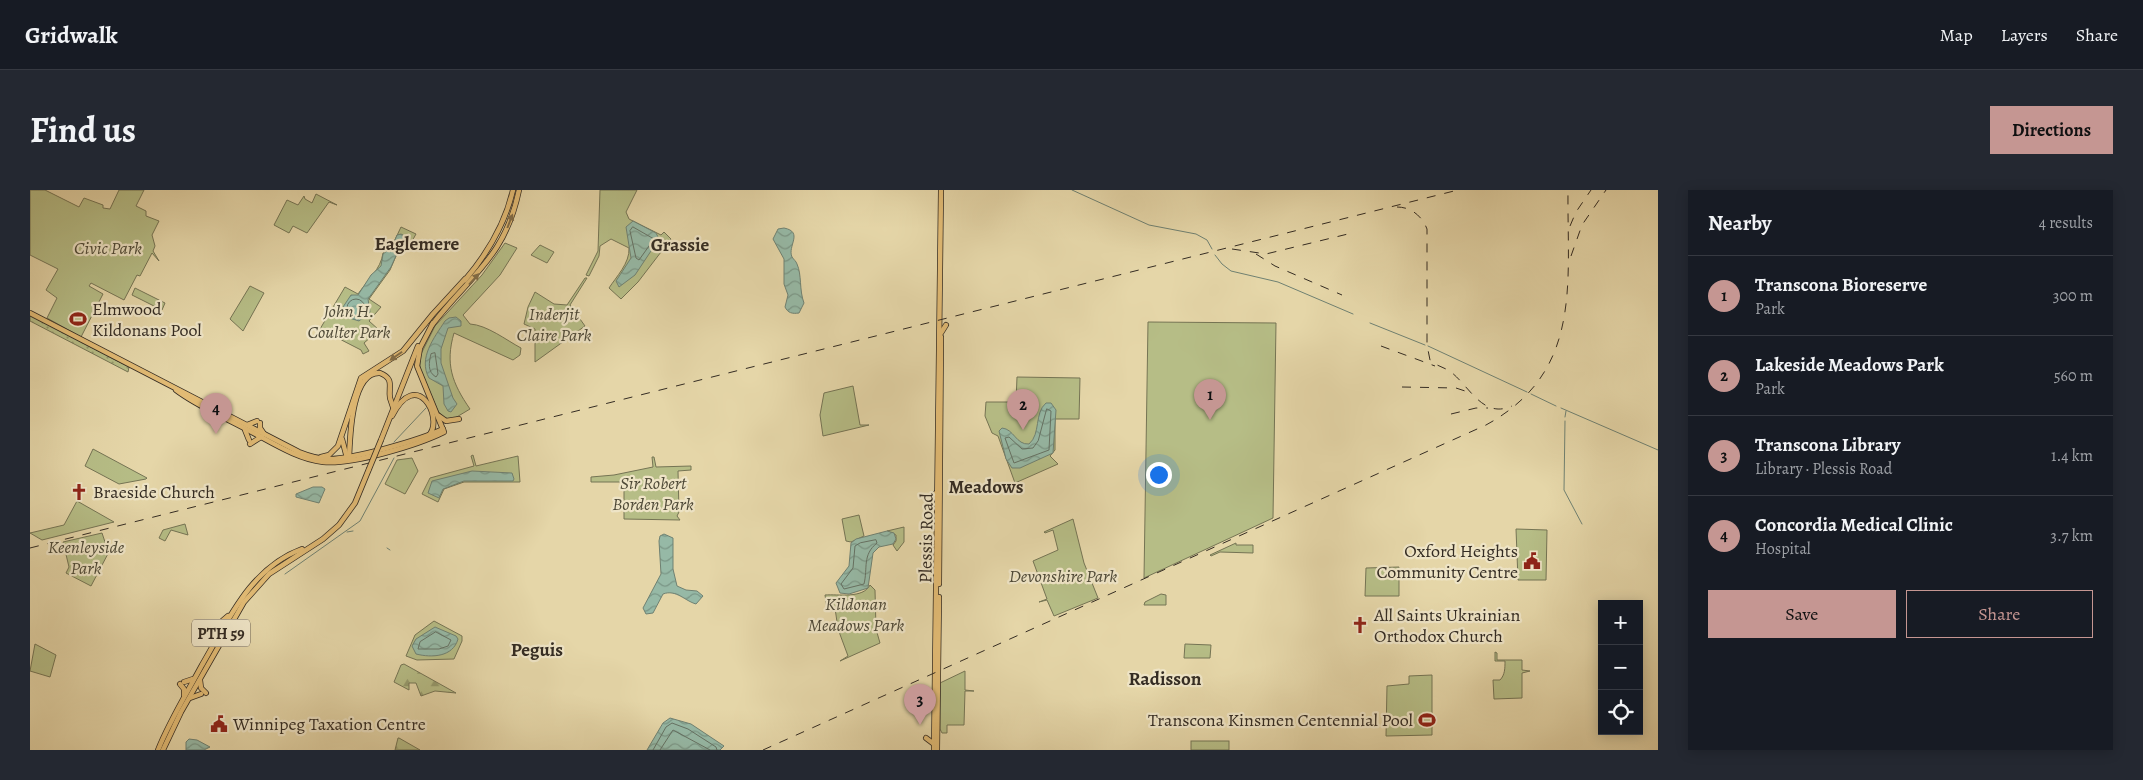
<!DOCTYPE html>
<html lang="en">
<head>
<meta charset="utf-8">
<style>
	body { margin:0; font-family:Alegreya,serif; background:#242831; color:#f1f3f6 }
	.controls { position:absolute; right:15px; bottom:15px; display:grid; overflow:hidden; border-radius:0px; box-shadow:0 2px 12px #0003 }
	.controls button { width:45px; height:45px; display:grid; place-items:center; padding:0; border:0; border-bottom:1px solid #363941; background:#171b24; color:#f1f3f6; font:25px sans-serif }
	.you { position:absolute; left:1128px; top:284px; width:18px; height:18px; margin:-12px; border:4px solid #fff; border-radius:50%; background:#1a73e8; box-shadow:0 0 0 8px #1a73e833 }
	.badge { display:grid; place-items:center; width:32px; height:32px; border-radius:50%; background:#c59692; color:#111; font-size:16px; font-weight:700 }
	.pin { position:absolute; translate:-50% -41px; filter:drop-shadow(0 1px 2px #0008) }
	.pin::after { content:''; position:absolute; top:26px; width:18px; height:15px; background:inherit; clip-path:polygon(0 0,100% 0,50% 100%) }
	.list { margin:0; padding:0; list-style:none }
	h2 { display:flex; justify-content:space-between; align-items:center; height:65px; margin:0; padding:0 20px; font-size:21px }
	h2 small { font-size:16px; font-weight:400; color:#9ea1a6 }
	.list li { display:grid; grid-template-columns:32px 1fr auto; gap:15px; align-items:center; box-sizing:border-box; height:80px; padding:0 20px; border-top:1px solid #363941 }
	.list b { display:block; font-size:19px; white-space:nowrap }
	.list p { margin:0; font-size:16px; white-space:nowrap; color:#9ea1a6 }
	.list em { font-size:16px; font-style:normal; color:#9ea1a6 }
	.actions { display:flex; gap:10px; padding:15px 20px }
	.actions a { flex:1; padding:11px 0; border:1px solid #c59692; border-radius:0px; text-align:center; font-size:18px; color:#c59692 }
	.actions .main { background:#c59692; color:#111 }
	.icon { flex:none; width:28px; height:28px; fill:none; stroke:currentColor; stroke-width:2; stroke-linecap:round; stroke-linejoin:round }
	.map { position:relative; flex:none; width:1628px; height:560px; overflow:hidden; border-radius:0px }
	header { display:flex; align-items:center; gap:30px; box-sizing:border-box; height:70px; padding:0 25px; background:#171b24; border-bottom:1px solid #363941 }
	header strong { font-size:24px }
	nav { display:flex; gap:28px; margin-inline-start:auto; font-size:18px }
	.intro { display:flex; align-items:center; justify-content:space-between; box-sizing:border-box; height:120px; padding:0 30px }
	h1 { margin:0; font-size:35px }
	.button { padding:12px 22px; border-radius:0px; background:#c59692; color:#111; font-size:18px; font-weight:700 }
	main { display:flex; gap:30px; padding:0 30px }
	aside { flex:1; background:#171b24; border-radius:0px; box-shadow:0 2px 12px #0003 }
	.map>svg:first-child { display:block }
	.grass { fill:url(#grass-dots); stroke:#757454 }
	.forest { fill:url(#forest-firs); stroke:#757454 }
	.green { fill:#b6bd86; stroke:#757454 }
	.water { fill:url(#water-waves); stroke:#6f8172 }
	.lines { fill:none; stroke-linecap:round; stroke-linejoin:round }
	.shore { stroke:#657264; stroke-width:1 }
	.stream { stroke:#6f8172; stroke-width:1 }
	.major-casing { stroke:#342c23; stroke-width:6 }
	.major { stroke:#e2bb74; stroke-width:4.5 }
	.rail { stroke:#342c23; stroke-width:1; stroke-dasharray:9 9; stroke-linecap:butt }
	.major-bridge-casing { stroke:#342c23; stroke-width:6; stroke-linecap:butt }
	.major-bridge { stroke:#e2bb74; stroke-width:4.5 }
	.oneway { fill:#826c47 }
	.labels { text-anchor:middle; stroke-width:4.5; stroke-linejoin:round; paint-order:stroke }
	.shield { fill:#eee4c6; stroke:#6c6354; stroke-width:1 }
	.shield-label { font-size:16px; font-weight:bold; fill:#342c23 }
	.park-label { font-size:18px; font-style:italic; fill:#4e4937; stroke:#eee4c6 }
	.poi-label { font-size:18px; fill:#342c23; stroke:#eee4c6; text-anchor:start }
	.street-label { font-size:18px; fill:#342c23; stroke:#eee4c6 }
	.neighbourhood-label { font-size:19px; font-weight:bold; fill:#342c23; stroke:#eee4c6 }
</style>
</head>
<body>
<header>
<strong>Gridwalk</strong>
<nav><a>Map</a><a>Layers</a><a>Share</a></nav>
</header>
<div class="intro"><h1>Find us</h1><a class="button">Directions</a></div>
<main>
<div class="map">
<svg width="1628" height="560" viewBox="0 0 1628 560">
	<defs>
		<pattern id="grass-dots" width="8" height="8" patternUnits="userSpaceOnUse" patternTransform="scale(1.25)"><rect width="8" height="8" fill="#b6bd86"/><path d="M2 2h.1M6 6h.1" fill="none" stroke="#959a6d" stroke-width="1.8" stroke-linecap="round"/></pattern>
		<pattern id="forest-firs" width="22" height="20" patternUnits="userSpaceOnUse" patternTransform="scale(1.25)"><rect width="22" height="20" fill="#b6bd86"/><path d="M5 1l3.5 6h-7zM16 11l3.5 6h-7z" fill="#959a6d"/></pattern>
		<pattern id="water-waves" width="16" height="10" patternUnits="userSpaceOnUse" patternTransform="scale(1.25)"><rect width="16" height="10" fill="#96b9a6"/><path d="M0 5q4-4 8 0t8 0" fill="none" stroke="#7b9787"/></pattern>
	</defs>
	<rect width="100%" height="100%" fill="#e5d6a8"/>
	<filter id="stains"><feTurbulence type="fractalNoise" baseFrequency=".004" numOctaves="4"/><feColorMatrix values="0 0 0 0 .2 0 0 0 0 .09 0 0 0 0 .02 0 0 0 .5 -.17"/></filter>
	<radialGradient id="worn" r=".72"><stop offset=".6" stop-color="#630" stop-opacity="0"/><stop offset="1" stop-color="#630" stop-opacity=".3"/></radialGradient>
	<path class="grass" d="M0,125l99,52 -1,5 -98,-51z"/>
	<g class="forest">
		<path d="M374,474l52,29 -21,-2 -14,5 -5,-13h-7v7l-15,-8 7,-17z"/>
		<path d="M368,548h1l21,12h-25z"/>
	</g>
	<g class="green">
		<path d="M0,0h15l34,17 5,-9 19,7v3l7,1 9,-19h25l-8,16 10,5v5l13,5 -7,14 3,11 -2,5 6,10 -7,-8 -12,23 -3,-1 -13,25 -33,-17 -2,3 14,8 -22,43 -34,-19 10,-20 -11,-8 12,-21 -28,-14z"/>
		<path d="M570,0h37l-11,22 3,7 32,16 3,-3 7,7 -33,43 -17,17 -12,-11c7,-11 21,-25 20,-40l-18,-9 -11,7 -1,10 -10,20 -3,-1 12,-24z"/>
		<path d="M286,4l21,11 -8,-3 -22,31 -14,-7 -4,7 -15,-8 13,-25 11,5 6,-9 1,3 7,4z"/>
		<path d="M371,37l15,7 -5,9 -3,-1 -9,7 -9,21 -21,29 12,8 -12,14 10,9 -15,13 5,8 -6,3 -2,-4 -41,-21 25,-42 13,7c9,-13 23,-25 25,-41l9,-7z"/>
		<path d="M475,53l12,5 -17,27 -37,40 7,9c17,1 36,16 51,24l-1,7 -7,5 -59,-27c-9,31 -2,50 16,76l-15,9 -8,2 -9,-9 -18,-42v-13l15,-30 47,-51z"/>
		<path d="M510,55l14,7 -7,11 -16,-8z"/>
		<path d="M555,88h2l-17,27 15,21 -50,36v-33l-11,-5 4,-17 7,-15 19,12 13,1z"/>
		<path d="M220,96l14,7 -21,38 -13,-12z"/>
		<path d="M105,98l30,15 -3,7 -30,-15z"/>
		<path d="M1118,132l128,1 -3,195 -129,60z"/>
		<path d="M987,187l63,1 -1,41h-24v31l-5,6 8,8 -43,19 -17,-47 -6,-3 -7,-17 1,-14h30z"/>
		<path d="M823,196l7,39h9l-46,11 -3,-21 4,-22z"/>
		<path d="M63,259l54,29 -1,1 -27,5 -34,-18z"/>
		<path d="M443,265l3,11 42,-10 2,26h-56l-20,7 -6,13 -16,-8 8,-16 44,-12 -3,-10z"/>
		<path d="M622,267h2l2,10 35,-1v4l-13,1 1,41 -2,4 3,4 -56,-1v-37h-33v-5l23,-2 39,-8z"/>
		<path d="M382,268l6,13 -13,23 -20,-10 12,-24z"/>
		<path d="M47,311l37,21 -72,18 -12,-7 34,-8z"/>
		<path d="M829,325l5,21 -13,6 -5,-1 -4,-22z"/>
		<path d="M1043,329l11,44 14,35 -44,18 -7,-16 -8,2 8,-3 -14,-38 25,-11 -5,-20 -8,3 -1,-1z"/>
		<path d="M155,334l3,11 -17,-5 -6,11 -6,-3 4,-8z"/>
		<path d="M874,337v15l-7,9 -4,-6 3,-4v-6l-9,-4z"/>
		<path d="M1486,339l31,1 -1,50h-28z"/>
		<path d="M72,343l4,12 5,3 -20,38 -25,-13 3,-6 -6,-25z"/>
		<path d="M1206,353v2h17v8l-33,-1 -9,4 -1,-1z"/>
		<path d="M1369,377v29h-34l1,-28z"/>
		<path d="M840,395l5,5 1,39 4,14 -40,18 8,-5 -10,-27 -3,-21 -8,1 -2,-14c13,-1 38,4 45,-10z"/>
		<path d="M1131,404l5,1v10h-22l1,-3z"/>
		<path d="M404,431l28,15v5l-8,18 -37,1 -11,-4 9,-21z"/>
		<path d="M5,454l21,11 -6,22 -20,-6z"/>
		<path d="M1155,454l26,1 -1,13h-26z"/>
		<path d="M1465,462l2,1v7h25v10l8,1 -8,2v25l-28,1 -1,-19h7c5,-5 5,-12 5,-19h-10z"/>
		<path d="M935,481v19l9,1h-9l-1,34h-17v8h-5l-2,-4v-46z"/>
		<path d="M1402,485v60l-46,1 1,-50 22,-2v-8z"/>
		<rect x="1161" y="551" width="38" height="9"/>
	</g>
	<g class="water">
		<path d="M603,31l23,12 3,6 -24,36 -16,12 -3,-6 15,-23 -5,-31z"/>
		<path d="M754,38c20,4 3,18 8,29 2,3 4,4 5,7 5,11 2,26 7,39l-5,10c-7,1 -11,0 -14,-6l3,-12 -4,-11v-25l-11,-20 5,-10z"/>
		<path d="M371,44l6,3 1,4 -9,8 -8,18 -23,32 2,13 -11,9 -13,-4 -5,-7 10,-15h7l13,-20 10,-9 2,-12 9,-7 5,-12z"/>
		<path d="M426,127l5,4v5l-13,2 -7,21v14l12,35 4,6 -6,8 -3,-1 -4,-7 -1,-18 -14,-8c-11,-20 5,-40 16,-57l4,-3z"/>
		<path d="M1016,213h5l5,7 -3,43 -33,15h-8l-6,-9 -7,-28 3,-3c12,1 14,17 27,16 12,-10 5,-31 17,-41z"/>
		<path d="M442,281l40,2 2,6 -1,2h-49l-21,8 -4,9 -11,-5 4,-12z"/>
		<path d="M283,297h9l3,2 -6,14 -23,-6v-3z"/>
		<path d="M857,341l7,2 2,6 -3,5 -14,3 -6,6 -5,35 -19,6 -9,-1 -4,-10 13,-17 2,-23 5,-4z"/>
		<path d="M634,344l9,4v31l4,17 9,4 11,1 6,5 -7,8c-11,-3 -20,-15 -33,-10l-10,19 -7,1 -3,-6 18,-34 -2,-33 1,-5z"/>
		<path d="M405,437l21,9 2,3c-5,18 -26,19 -42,15l-4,-8 4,-7z"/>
		<path d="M640,528l21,6 33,22 -4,4h-73l16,-27z"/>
		<path d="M159,549l8,1 13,7 -6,3h-18v-8z"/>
	</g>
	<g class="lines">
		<g class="shore">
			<path d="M603,37l21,12 -15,21 -3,-2 -6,-27z"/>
			<circle cx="326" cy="118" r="9"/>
			<path d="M405,163l3,21 -2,3c-9,-5 -7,-15 -5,-23z"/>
			<path d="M1017,219l4,2 -2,39 -35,13 -9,-25 4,-1 13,12 11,-1 5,-7z"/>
			<path d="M846,350l1,3c-15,12 -9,25 -13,41l-20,5 -3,-5 12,-16 2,-22 5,-3z"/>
			<path d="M406,442l15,8 -3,6 -9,3h-21l2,-7z"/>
			<path d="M623,560l13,-23 6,-4 16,6 28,18 1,3"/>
			<path d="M630,560l13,-20 37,20"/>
		</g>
		<g class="stream">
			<path d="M1042,0l77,35 47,9 11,6 5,9"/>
			<path d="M1185,65l7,9 9,7 47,11 75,32"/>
			<path d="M1340,133l55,22"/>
			<path d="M1398,156l99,46"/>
			<path d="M1501,204l25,12"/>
			<path d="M1531,218l97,42"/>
			<path d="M1535,227l1,-6"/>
			<path d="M1535,231l-1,69 18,34"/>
			<path d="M364,252l32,-34"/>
			<path d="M317,342l6,-1"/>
			<path d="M357,358l3,2"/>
			<path d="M255,384l75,-53 34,-63"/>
		</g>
		<g class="major-casing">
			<g id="major">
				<path d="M435,90c23,-27 40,-55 48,-90"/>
				<path d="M0,123l269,139c10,4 19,7 30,7 25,0 91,-19 114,-30"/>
				<path d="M402,135c38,-50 73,-67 87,-135"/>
				<path d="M911,143l5,-8"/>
				<path d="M146,200c21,16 46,26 70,39 24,12 50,30 77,33 29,3 95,-17 121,-30l-27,-66 3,-18 13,-25"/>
				<path d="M362,226c25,-49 51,1 38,18"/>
				<path d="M409,226l7,5 13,-2"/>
				<path d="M230,233v5l4,6"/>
				<path d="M217,235l10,-4"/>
				<path d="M215,240l4,10"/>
				<path d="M312,249l5,19"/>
				<path d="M351,250l37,-94"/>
				<path d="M220,254l11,-7"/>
				<path d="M291,267l8,-2 9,-9 23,-68 42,-27 30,-37 32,-35"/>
				<path d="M319,269c1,-21 2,-88 31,-86 15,6 8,14 10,25 1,3 2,6 3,9"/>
				<path d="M897,310l6,-3 3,-4"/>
				<path d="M909,394l2,-247"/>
				<path d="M184,432h7l7,-6"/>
				<path d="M198,442l6,-4h6"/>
				<path d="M170,490l1,8 5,5"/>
				<path d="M154,492l9,-3"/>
				<path d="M150,494l4,5v7"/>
				<path d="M160,508l11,-4"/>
				<path d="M896,548l8,6"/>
				<path d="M128,560c12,-30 29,-57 44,-85 26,-44 48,-97 100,-116"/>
				<path d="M133,560l18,-38 63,-110 25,-28 54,-35 16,-14 16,-22 14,-34"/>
				<path d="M904,560l7,-560"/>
				<path d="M907,560l2,-153"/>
			</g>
		</g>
		<use href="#major" class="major"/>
		<g class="rail">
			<path d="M1367,17c14,0 25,9 30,22v116l3,15c6,6 14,7 21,12 19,15 32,47 61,34"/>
			<path d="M1540,36l6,-14 15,-22"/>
			<path d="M1202,59l34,5 86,-21"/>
			<path d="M1226,64l19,12 67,29"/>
			<path d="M1541,66l11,-31 24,-35"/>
			<path d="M1351,156l54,20"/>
			<path d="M1372,197l54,1 12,4"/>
			<path d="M1421,224l25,-6h12"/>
			<path d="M0,358l1428,-358"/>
			<path d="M733,560l723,-325c97,-53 81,-141 82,-235"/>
		</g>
		<g class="major-bridge-casing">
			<path id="major-bridge" d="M339,279l12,-29"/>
		</g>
		<use href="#major-bridge" class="major-bridge"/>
	</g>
	<defs><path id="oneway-solid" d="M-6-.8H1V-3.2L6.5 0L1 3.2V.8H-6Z" transform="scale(1.25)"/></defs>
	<g class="oneway">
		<use href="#oneway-solid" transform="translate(480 31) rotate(-69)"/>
		<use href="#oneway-solid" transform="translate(444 89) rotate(-48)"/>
		<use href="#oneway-solid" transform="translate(366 166) rotate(145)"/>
	</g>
	<defs>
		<g id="stadium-bare" transform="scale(1.35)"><path d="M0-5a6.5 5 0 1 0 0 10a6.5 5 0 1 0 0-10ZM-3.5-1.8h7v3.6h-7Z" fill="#8f2418" stroke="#eee4c6" stroke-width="2.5" paint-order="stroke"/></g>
		<g id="church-bare" transform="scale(1.35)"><path d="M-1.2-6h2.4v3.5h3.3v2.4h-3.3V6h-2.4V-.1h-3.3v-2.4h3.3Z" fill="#8f2418" stroke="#eee4c6" stroke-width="2.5" paint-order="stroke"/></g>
		<g id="civic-bare" transform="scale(1.35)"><path d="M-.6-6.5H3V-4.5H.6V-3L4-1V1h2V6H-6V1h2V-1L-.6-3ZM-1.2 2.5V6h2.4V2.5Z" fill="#8f2418" stroke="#eee4c6" stroke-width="2.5" paint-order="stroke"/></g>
	</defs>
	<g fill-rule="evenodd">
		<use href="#stadium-bare" x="48" y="129"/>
		<use href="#church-bare" x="49" y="302"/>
		<use href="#civic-bare" x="1502" y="371"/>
		<use href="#church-bare" x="1330" y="435"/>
		<use href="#stadium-bare" x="1397" y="530"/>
		<use href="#civic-bare" x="189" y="534"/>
	</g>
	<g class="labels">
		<rect class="shield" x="162" y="429.5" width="58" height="27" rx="4"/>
		<g class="shield-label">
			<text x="191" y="449">PTH 59</text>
		</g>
		<g class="park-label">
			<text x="78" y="64">Civic Park</text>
			<text x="319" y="127">John H.<tspan x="319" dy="21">Coulter Park</tspan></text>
			<text x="524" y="130">Inderjit<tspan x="524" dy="21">Claire Park</tspan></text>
			<text x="623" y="299">Sir Robert<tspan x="623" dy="21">Borden Park</tspan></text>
			<text x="56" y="363">Keenleyside<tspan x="56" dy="21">Park</tspan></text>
			<text x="1033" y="392">Devonshire Park</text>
			<text x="826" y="420">Kildonan<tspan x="826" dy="21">Meadows Park</tspan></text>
		</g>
		<g class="poi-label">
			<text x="62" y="125">Elmwood<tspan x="62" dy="21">Kildonans Pool</tspan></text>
			<text x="63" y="308">Braeside Church</text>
			<text x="1488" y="367" text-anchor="end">Oxford Heights<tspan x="1488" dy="21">Community Centre</tspan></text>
			<text x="1344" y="431">All Saints Ukrainian<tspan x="1344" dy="21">Orthodox Church</tspan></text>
			<text x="1383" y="536" text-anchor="end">Transcona Kinsmen Centennial Pool</text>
			<text x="203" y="540">Winnipeg Taxation Centre</text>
		</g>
		<g class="street-label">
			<text transform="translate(896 348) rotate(-89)" y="6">Plessis Road</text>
		</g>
		<g class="neighbourhood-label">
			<text x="387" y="60">Eaglemere</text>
			<text x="650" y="61">Grassie</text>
			<text x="956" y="303">Meadows</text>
			<text x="507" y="466">Peguis</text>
			<text x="1135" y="495">Radisson</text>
		</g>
	</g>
	<rect width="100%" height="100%" filter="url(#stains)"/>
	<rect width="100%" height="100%" fill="url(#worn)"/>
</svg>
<div class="controls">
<button>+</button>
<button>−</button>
<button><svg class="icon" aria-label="locate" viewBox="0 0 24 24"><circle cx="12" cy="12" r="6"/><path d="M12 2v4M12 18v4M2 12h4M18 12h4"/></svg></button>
</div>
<div class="you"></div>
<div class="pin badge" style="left:1180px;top:230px">1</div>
<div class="pin badge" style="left:993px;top:240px">2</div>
<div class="pin badge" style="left:890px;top:535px">3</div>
<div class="pin badge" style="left:186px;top:244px">4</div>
</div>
<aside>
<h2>Nearby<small>4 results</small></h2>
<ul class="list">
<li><span class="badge">1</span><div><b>Transcona Bioreserve</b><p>Park</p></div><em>300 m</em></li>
<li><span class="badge">2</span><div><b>Lakeside Meadows Park</b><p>Park</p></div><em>560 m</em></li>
<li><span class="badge">3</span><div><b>Transcona Library</b><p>Library · Plessis Road</p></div><em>1.4 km</em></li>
<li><span class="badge">4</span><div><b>Concordia Medical Clinic</b><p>Hospital</p></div><em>3.7 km</em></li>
</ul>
<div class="actions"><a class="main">Save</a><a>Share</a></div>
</aside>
</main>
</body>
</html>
